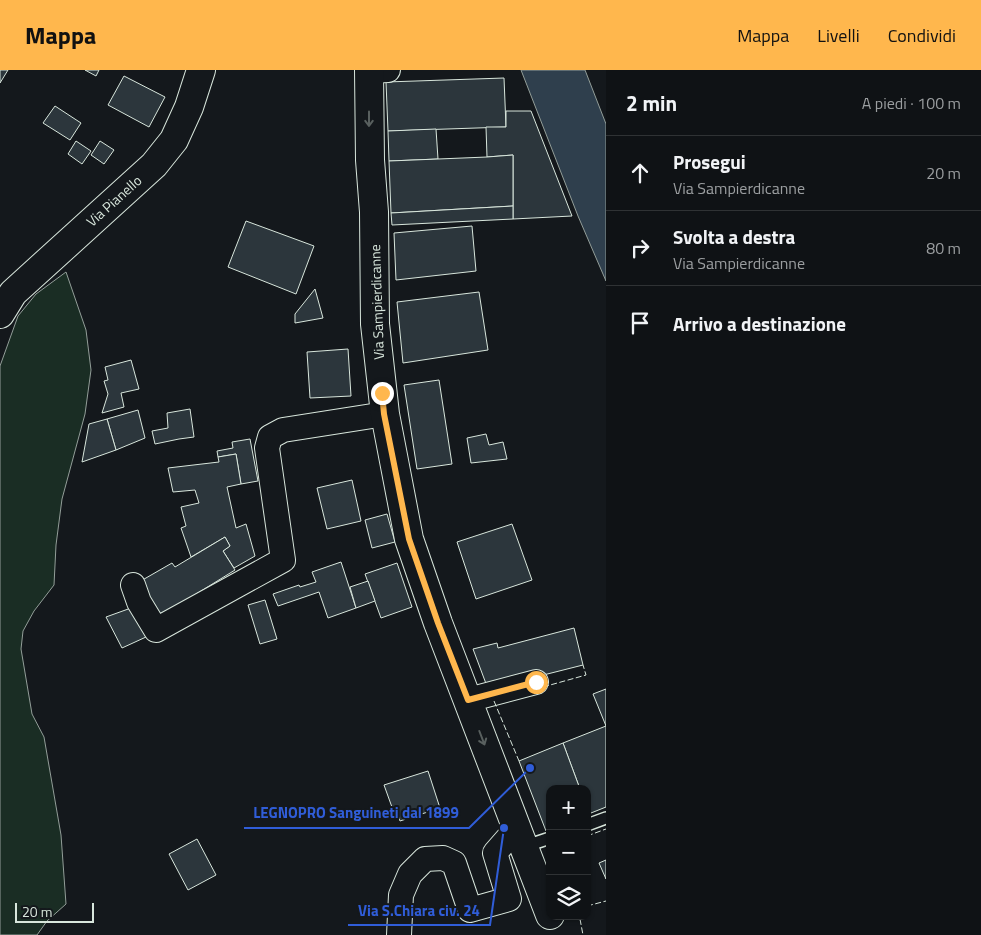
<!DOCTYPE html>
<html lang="it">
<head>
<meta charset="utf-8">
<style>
	body { margin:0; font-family:"Titillium Web",sans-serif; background:#1d2022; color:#f1f3f6 }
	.controls { position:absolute; right:15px; bottom:15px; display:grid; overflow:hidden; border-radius:10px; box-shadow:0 1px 4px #0004 }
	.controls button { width:45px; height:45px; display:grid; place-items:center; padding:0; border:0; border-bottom:1px solid #2f3234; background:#0f1215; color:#f1f3f6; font:25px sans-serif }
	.scale { position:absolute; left:15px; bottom:12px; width:79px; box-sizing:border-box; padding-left:5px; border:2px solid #d8e6dc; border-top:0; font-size:14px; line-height:18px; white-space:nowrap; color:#d8e6dc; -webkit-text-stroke:4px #14181c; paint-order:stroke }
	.stop { position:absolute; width:15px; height:15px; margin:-11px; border:4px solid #ffb74d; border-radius:50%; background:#fff }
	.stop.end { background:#ffb74d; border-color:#fff; box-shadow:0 1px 5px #0008 }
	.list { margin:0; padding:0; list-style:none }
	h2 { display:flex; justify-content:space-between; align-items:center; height:65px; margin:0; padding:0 20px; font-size:21px }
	h2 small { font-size:16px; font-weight:400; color:#9b9ea0 }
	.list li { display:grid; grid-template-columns:32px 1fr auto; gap:15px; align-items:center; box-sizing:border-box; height:75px; padding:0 20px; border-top:1px solid #2f3234 }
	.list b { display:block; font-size:19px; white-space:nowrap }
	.list p { margin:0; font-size:16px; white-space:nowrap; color:#9b9ea0 }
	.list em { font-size:16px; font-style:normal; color:#9b9ea0 }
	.icon { flex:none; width:28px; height:28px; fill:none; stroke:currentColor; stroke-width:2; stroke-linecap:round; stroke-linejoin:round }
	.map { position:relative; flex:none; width:606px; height:865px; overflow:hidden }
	header { display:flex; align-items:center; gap:30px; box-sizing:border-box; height:70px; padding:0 25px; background:#ffb74d; color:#111 }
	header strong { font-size:24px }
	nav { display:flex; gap:28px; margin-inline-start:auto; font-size:18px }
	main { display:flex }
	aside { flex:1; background:#0f1215 }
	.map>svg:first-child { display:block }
	.green { fill:#1a2d24; stroke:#939e99 }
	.water { fill:#2f3f4d; stroke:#939e99 }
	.building { fill:#2c363c; stroke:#d8e6dc }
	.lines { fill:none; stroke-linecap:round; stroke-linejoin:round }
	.lane-casing { stroke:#d8e6dc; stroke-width:14 }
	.street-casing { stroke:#d8e6dc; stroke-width:26 }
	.secondary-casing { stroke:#d8e6dc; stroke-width:30 }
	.lane { stroke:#14181c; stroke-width:11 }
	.street { stroke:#14181c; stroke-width:24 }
	.secondary { stroke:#14181c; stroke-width:28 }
	.fence { stroke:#d8e6dc; stroke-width:1; stroke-dasharray:6 2.5; stroke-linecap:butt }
	.wall { stroke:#d8e6dc; stroke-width:2.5 }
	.oneway { stroke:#59605f }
	.route { stroke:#ffb74d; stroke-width:6 }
	.labels { text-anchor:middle; stroke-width:4; stroke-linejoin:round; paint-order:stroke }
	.street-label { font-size:14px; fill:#d8e6dc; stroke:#14181c }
	.leader { fill:none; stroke:#305dd8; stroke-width:2 }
	.callout-dot { fill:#305dd8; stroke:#14181c; stroke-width:2 }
	.callout-label { font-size:15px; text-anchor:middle; font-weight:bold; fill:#305dd8; stroke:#14181c; stroke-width:4; stroke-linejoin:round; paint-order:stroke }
</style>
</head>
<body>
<header>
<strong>Mappa</strong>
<nav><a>Mappa</a><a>Livelli</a><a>Condividi</a></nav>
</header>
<main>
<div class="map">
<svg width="606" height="865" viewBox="0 0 606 865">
	<rect width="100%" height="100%" fill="#14181c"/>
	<path class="green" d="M66,202l20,58 5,40 -6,44 -23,85 -6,46 -2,40 -20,26 -11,20 -2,18 11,65 12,23 17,98 5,69 -19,17 -10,14h-37v-569l18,-50 18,-22z"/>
	<path class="water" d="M521,0h64l21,54v157l-28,-65z"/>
	<g class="building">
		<path d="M0,0h8l-8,13z"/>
		<path d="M85,0h14l-3,6z"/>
		<path d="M124,6l41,21 -16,30 -41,-22z"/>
		<path d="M504,8l2,49 -118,4 -2,-49z"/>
		<path d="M55,36l26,17 -11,17 -27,-17z"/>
		<path d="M506,41h25l41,105 -59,3v-64l-26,2 -1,-30h20z"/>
		<path d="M436,59l2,30 -49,2 -1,-30z"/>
		<path d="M76,71l15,10 -9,13 -14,-10z"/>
		<path d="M100,71l14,9 -10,14 -13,-9z"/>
		<path d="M513,85v51l-122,7 -2,-52 98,-4z"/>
		<path d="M513,136v13l-121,6 -1,-12z"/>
		<path d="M246,151l68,25 -18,48 -68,-27z"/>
		<path d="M472,156l4,45 -80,9 -2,-47z"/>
		<path d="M315,219l8,29 -28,5v-9z"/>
		<path d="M479,222l9,58 -85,13 -6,-61z"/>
		<path d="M348,279l3,47 -41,2 -3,-46z"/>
		<path d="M131,290l8,29 -18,4 3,14 -22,6 6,-19 -4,-13 4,-1 -3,-13z"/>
		<path d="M439,310l13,84 -35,5 -13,-84z"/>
		<path d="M190,339l4,28 -15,2 -24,5 -3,-13 16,-3 -1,-15z"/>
		<path d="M138,340l7,28 -29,12 -9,-31z"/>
		<path d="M107,349l9,31 -34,12 7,-38z"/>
		<path d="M486,364l3,11 14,-3 4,17 -36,4 -4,-25z"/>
		<path d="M250,369l8,42 -17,3 -5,-30 -18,3 -1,-6 16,-3 -1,-6z"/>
		<path d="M236,384l5,30 -14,3 9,41 10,-4 9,32 -21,12 -11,-17 7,-5 -5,-9 -34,20 -10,-29 5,-2 -5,-19 18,-4 -4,-13 -22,2 -5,-24 51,-6 -1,-5z"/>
		<path d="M352,410l9,41 -34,8 -10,-41z"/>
		<path d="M387,444l8,28 -23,6 -7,-28z"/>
		<path d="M512,454l20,56 -56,19 -19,-57z"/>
		<path d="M225,467l5,9 -7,5 12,19 -42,26 -31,24 -23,-38 33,-19 3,4z"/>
		<path d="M341,492l15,46 -28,10 -9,-26 -41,14 -5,-12 26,-9 1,2 16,-5 -4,-10z"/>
		<path d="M397,493l15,44 -31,11 -16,-44z"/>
		<path d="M368,511l7,20 -19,7 -6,-21z"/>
		<path d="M265,530l12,39 -17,5 -12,-39z"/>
		<path d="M131,538l15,29 -24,11 -16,-31z"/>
		<path d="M574,558l9,37 -95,24 -15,-40 24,-6 1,5z"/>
		<path d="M606,619v118l-15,6 -4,-7v-17h-7l-17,-46 43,-17 -13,-32z"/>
		<path d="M563,673l17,46h-30v40l-4,2 -27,-70z"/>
		<path d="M428,701l12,37 -40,13 -4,-12 -3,1 -9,-25z"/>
		<path d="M197,769l19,36 -28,15 -19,-36z"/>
		<path d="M606,790v19l-7,-16z"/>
	</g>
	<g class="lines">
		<g class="lane-casing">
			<g id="lane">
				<path d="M587,755l19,-7"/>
				<path d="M523,777l27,-9"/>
			</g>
		</g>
		<g class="street-casing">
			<g id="street">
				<path d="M369,1l19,-1"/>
				<path d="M133,515l6,17 17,28 127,-70 -16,-112 3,-11 13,-7 102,-16"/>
				<path d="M468,630l68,-18"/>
				<path d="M399,865l2,-40 9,-21 15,-15 18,-1 11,5 16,47 39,-11 -14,-46 21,-24"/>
			</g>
		</g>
		<g class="secondary-casing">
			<g id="secondary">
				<path d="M369,0l1,90 4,52 1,112 10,90 24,125 29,84 112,292"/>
				<path d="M0,244l13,-21 141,-128 20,-25 15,-33 12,-37"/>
			</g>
		</g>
		<use href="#lane" class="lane"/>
		<use href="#street" class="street"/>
		<use href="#secondary" class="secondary"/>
		<g class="fence">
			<path d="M543,617l43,-12 -3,-10"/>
			<path d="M494,631l25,60"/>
			<path d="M587,766l19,-7"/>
			<path d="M550,778l-2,1 2,4"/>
			<path d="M587,836l19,-5"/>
			<path d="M580,849l3,16"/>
		</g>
		<path class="wall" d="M576,846l4,3"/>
	</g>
	<defs><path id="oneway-shaft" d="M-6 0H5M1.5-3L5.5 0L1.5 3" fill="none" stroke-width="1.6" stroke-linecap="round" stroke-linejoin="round" transform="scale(1.25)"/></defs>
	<g class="oneway">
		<use href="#oneway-shaft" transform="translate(369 49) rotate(90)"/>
		<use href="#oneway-shaft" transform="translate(482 668) rotate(69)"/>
	</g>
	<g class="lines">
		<path class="route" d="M382,323l2,21 25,125 29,84 30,77 68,-18"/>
	</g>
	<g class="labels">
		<g class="street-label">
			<text transform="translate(114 131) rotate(-42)" y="5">Via Pianello</text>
			<text transform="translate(377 232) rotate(-92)" y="5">Via Sampierdicanne</text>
		</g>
	</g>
	<path class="leader" d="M530 698L469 758H244M504 758L490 855H348"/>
	<g class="callout-dot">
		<circle cx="530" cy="698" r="5"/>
		<circle cx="504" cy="758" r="5"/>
	</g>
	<g class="callout-label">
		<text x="356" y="748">LEGNOPRO Sanguineti dal 1899</text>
		<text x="419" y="846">Via S.Chiara civ. 24</text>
	</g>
</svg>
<div class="controls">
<button>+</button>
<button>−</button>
<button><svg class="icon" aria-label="layers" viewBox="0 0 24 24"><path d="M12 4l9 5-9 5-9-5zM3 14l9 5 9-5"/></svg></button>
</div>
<div class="scale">20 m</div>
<div class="stop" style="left:536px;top:612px"></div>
<div class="stop end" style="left:382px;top:323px"></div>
</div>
<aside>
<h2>2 min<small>A piedi · 100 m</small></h2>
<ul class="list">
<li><svg class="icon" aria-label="ahead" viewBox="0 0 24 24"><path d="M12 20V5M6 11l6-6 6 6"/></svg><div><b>Prosegui</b><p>Via Sampierdicanne</p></div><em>20 m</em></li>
<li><svg class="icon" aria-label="right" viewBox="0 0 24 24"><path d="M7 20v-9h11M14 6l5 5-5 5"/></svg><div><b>Svolta a destra</b><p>Via Sampierdicanne</p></div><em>80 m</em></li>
<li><svg class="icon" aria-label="arrive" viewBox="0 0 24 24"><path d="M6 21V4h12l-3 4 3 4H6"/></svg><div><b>Arrivo a destinazione</b></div></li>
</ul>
</aside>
</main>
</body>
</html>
